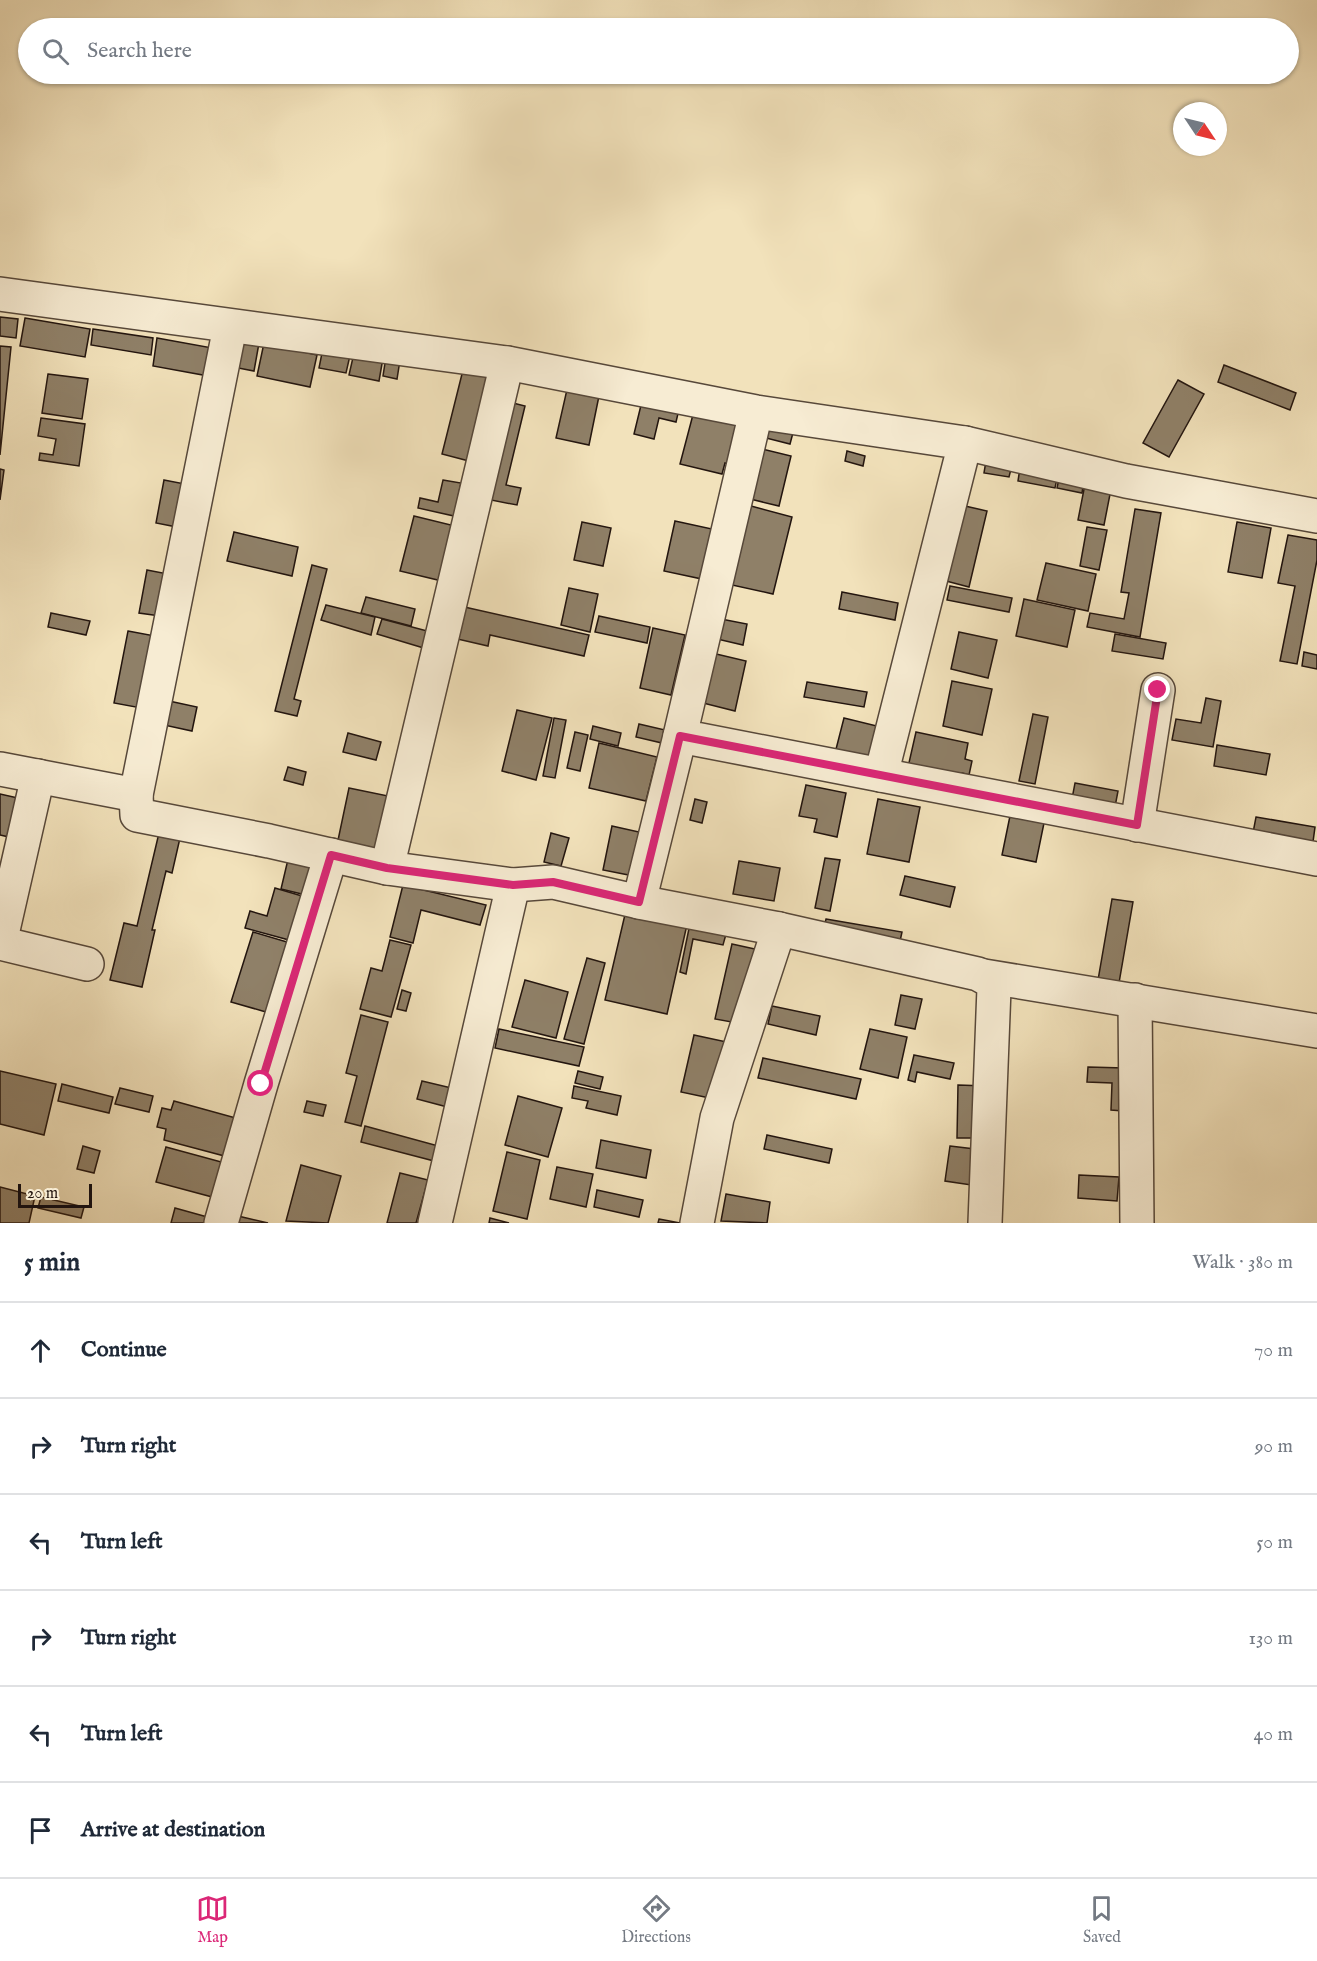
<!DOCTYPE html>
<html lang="en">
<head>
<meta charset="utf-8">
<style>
	body { margin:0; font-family:"IM FELL English",serif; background:#f6f6f7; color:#1f2937 }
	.compass { position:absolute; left:1173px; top:102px; width:54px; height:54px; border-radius:50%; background:#fff; box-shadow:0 2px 4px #0004; rotate:125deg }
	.scale { position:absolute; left:18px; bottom:15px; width:74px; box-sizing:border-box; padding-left:6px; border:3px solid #23150f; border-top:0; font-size:16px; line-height:21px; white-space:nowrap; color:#23150f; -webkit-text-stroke:4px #f7ecd3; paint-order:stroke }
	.stop { position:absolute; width:18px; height:18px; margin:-14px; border:4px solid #db2777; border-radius:50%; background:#fff }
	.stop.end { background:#db2777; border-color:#fff; box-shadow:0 2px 6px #0008 }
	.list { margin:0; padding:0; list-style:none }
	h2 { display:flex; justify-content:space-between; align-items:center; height:78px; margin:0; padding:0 24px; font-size:26px }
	h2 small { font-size:20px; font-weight:400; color:#747a83 }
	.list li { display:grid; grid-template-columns:39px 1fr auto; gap:18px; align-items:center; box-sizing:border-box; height:96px; padding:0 24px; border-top:2px solid #e0e1e3 }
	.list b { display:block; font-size:22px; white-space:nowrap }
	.list em { font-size:20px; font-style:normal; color:#747a83 }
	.icon { flex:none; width:33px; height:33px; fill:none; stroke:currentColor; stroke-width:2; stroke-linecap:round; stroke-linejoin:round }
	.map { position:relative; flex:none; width:1317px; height:1223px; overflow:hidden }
	.search { position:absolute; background:#fff; box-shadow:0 2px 4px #0004; left:18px; right:18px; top:18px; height:66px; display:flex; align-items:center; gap:15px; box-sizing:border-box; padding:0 21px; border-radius:33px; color:#747a83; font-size:22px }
	.sheet { height:654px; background:#fff }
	nav { display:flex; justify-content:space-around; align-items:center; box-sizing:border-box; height:84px; border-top:2px solid #e0e1e3; background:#fff; font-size:16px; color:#747a83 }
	nav a { display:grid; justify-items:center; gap:3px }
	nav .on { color:#db2777 }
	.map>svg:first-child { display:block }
	.building { fill:#8f8068; stroke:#23150f; stroke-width:1.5 }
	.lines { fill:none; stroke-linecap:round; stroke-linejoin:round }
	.minor-casing { stroke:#57483a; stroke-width:36 }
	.minor { stroke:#f7ecd3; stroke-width:33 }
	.route { stroke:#db2777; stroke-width:8 }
</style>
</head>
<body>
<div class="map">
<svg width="1317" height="1223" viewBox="0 0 1317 1223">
	<rect width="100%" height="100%" fill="#f2e2bb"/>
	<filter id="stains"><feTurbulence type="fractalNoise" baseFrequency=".00333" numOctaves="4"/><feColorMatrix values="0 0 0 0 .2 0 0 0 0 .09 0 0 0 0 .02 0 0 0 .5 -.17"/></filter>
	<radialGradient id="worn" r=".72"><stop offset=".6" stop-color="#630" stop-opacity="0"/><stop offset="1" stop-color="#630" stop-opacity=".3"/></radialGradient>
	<g class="building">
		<path d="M0,317l18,2 -2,19 -16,-2z"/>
		<path d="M25,318l65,11 -5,28 -65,-11z"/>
		<path d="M93,329l60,9 -2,17 -60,-10z"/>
		<path d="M157,338l61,11 -4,28 -61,-11z"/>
		<path d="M239,339l20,4 -5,28 -21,-4z"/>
		<path d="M264,343l53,12 -7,32 -53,-11z"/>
		<path d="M0,346l11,1 -11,108z"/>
		<path d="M351,351l-5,22 -27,-5 3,-15z"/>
		<path d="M354,353l29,5 -4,23 -30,-6z"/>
		<path d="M386,357l14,3 -3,19 -14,-3z"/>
		<path d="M1224,365l72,28 -6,17 -72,-28z"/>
		<path d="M464,366l27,6 -22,89 -27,-7z"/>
		<path d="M48,374l40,5 -6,40 -40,-6z"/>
		<path d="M1178,380l26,14 -35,63 -26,-14z"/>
		<path d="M568,385l32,6 -11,54 -33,-7z"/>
		<path d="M643,397l37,8 -4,17 -17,-4 -5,21 -20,-5z"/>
		<path d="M509,402l16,4 -19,79 15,3 -4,17 -31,-6z"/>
		<path d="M695,407l49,12 -12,46 -7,-2 -3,11 -42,-10z"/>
		<path d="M41,418l44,6 -6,42 -40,-6 1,-7 13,2 3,-16 -18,-3z"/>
		<path d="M770,423l24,6 -4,15 -24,-6z"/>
		<path d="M762,449l29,7 -12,50 -29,-7z"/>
		<path d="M847,451l18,5 -2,10 -18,-5z"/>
		<path d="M987,455l24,14 -2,8 -25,-4z"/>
		<path d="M1020,468l39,1 -4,19 -37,-7z"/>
		<path d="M0,469l4,1 -4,30z"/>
		<path d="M1060,474l24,5 -2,14 -25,-5z"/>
		<path d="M1086,479l26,5 -8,41 -26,-5z"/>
		<path d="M164,480l21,4 -8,43 -21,-4z"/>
		<path d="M443,480l18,3 -7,33 -36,-8 2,-10 18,4z"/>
		<path d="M751,506l41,11 -19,77 -41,-9z"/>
		<path d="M965,506l22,5 -18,76 -23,-6z"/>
		<path d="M1135,509l26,4 -21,124 -53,-10 3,-14 34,6 5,-26 -8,-1z"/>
		<path d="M414,516l41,10 -13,55 -42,-10z"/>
		<path d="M675,521l37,8 -10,50 -38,-8z"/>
		<path d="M582,522l29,6 -8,38 -29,-6z"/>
		<path d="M1237,522l34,6 -9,50 -34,-6z"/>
		<path d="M1087,527l20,3 -8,40 -19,-4z"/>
		<path d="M234,532l64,15 -6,29 -65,-15z"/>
		<path d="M1288,535l29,5v20l-20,104 -17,-3 15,-75 -17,-3z"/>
		<path d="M1046,563l50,11 -8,37 -51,-11z"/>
		<path d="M312,565l15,4 -33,130 7,2 -4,15 -22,-5z"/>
		<path d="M147,570l21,4 -8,42 -21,-3z"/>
		<path d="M950,586l62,12 -3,14 -62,-12z"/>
		<path d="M569,588l29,6 -8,38 -29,-7z"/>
		<path d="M842,592l56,11 -3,17 -56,-11z"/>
		<path d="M366,597l49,12 -4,17 -50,-13z"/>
		<path d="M1024,599l51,11 -8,37 -51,-11z"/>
		<path d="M326,605l49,12 -4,18 -50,-15z"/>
		<path d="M460,606l129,29 -5,21 -94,-21 -2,11 -35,-8z"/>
		<path d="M51,613l39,8 -4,14 -38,-8z"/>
		<path d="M599,616l51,11 -3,16 -52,-11z"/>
		<path d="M382,619l49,13 -4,17 -50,-15z"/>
		<path d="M721,619l26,5 -4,21 -26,-6z"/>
		<path d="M653,628l32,7 -14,60 -31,-7z"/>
		<path d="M128,631l27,5 -14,72 -27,-5z"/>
		<path d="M959,632l38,8 -9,38 -37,-9z"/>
		<path d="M1115,634l51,9 -3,16 -51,-8z"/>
		<path d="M1304,652l13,3v14l-15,-3z"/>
		<path d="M712,653l34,8 -11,50 -36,-9z"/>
		<path d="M952,681l40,8 -10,46 -39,-9z"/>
		<path d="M807,682l60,10 -3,15 -60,-10z"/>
		<path d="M1206,698l15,3 -8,46 -41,-7 4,-21 25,4z"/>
		<path d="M169,701l28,6 -5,24 -28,-6z"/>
		<path d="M517,710l35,8 -16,62 -34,-9z"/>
		<path d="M1033,714l15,3 -13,67 -16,-3z"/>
		<path d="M554,718l12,2 -11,58 -12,-2z"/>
		<path d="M844,718l41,10 -9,40 -42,-11z"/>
		<path d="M639,724l26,6 -3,13 -26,-6z"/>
		<path d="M593,726l28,7 -3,13 -28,-7z"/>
		<path d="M575,732l13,3 -8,36 -13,-3z"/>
		<path d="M916,732l52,11 -3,16 7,2 -3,14 -7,-2 -3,14 -53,-11z"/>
		<path d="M348,733l33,9 -5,18 -33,-8z"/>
		<path d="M599,743l58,14 -11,44 -57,-13z"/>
		<path d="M1217,745l53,9 -4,21 -52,-9z"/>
		<path d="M288,767l18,5 -3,13 -19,-5z"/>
		<path d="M1075,783l43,8 -4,21 -43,-8z"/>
		<path d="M806,785l40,8 -9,44 -23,-5 3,-13 -18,-3z"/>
		<path d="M349,788l44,9 -12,58 -44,-10z"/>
		<path d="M0,794l18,4 -9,39 -9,-2z"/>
		<path d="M695,799l12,3 -5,21 -12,-3z"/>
		<path d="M878,799l42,8 -11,55 -42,-8z"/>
		<path d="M1010,816l34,7 -8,39 -34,-7z"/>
		<path d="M1256,817l59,10 -3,22 -60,-11z"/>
		<path d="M612,826l36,8 -9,43 -36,-7z"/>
		<path d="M159,833l21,5 -8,35 -6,-2 -14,59h3l-13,57 -32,-7 14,-57 13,3z"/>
		<path d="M551,833l18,5 -8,28 -17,-4z"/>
		<path d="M290,851l25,6 -9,38 -25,-6z"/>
		<path d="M825,858l15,2 -10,51 -15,-3z"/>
		<path d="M739,861l41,7 -6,33 -41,-7z"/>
		<path d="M905,876l50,11 -5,20 -50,-12z"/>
		<path d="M403,885l83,20 -6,20 -59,-15 -8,33 -23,-6z"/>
		<path d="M275,888l27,8 -13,44 -44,-12 5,-17 17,5z"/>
		<path d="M1112,899l21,3 -14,81 -21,-3z"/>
		<path d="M627,906l61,14 -21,94 -62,-14z"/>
		<path d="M691,919l37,8 -5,18 -30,-6 -7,35 -6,-2z"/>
		<path d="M826,919l76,13 -3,14 -76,-14z"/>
		<path d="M253,932l34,10 -21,70 -35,-10z"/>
		<path d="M390,940l21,5 -20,72 -31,-8 11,-41 11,3z"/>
		<path d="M732,944l32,7 -16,74 -33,-6z"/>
		<path d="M587,958l18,5 -21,81 -20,-5z"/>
		<path d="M525,980l43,12 -12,46 -44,-11z"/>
		<path d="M402,990l9,3 -5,18 -9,-2z"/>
		<path d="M901,995l21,4 -7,30 -20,-4z"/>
		<path d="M772,1006l48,10 -4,19 -48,-11z"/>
		<path d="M361,1015l27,7 -27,104 -16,-4 12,-46 -11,-3z"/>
		<path d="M499,1029l85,18 -5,19 -84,-18z"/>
		<path d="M870,1029l37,8 -9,41 -38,-9z"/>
		<path d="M694,1035l56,12 -12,57 -57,-12z"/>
		<path d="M914,1055l40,8 -4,16 -33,-7 -2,10 -7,-2z"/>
		<path d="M763,1058l98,21 -5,20 -98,-21z"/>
		<path d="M1088,1067l36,1 -1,43 -12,-1 1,-27 -25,-1z"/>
		<path d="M0,1071l56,13 -12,51 -44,-11z"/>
		<path d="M578,1071l25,6 -3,12 -25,-6z"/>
		<path d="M422,1081l38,9 -5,19 -38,-10z"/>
		<path d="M62,1084l51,13 -4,16 -51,-12z"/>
		<path d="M958,1085l28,1 -1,52h-28z"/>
		<path d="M574,1086l47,10 -4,19 -31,-7 2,-7 -16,-3z"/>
		<path d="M120,1088l33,8 -4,16 -34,-8z"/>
		<path d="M518,1096l44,12 -14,49 -43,-12z"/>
		<path d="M174,1101l69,19 -11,38 -68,-18 2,-11 -9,-2 5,-19 9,2z"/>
		<path d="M307,1101l19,4 -3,11 -19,-4z"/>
		<path d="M365,1126l77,21 -4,15 -77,-20z"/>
		<path d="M767,1135l65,14 -3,14 -65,-14z"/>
		<path d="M601,1140l50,10 -5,28 -50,-10z"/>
		<path d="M83,1146l17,5 -6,22 -17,-4z"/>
		<path d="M950,1146l33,4 -5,36 -33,-5z"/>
		<path d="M166,1147l59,16 -9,35 -60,-16z"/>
		<path d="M507,1152l33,8 -13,59 -34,-8z"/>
		<path d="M301,1165l40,11 -13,47 -42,-2z"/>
		<path d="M557,1167l36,7 -7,33 -36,-8z"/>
		<path d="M400,1173l28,7 -12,43h-29z"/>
		<path d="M1079,1175l40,2 -2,24 -39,-3z"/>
		<path d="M0,1187l35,9 -6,27h-29z"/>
		<path d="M597,1190l46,10 -4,17 -45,-10z"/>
		<path d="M726,1194l44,8 -3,21 -46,-2z"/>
		<path d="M41,1197l43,10 -3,11 -43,-10z"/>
		<path d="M175,1208l36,10 -2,5h-38z"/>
		<path d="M238,1216l30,7h-32z"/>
		<path d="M490,1218l19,5h-20z"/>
		<path d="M659,1219l21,4h-22z"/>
	</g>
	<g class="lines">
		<g class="minor-casing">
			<g id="minor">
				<path d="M0,294l507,69 249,49 209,31 -84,332 -201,-39 76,-324"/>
				<path d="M507,363l-120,505 126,17 40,-3 86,20 41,-166"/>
				<path d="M965,443l161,38 191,35"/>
				<path d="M0,769l136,26 94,-468"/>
				<path d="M881,775l436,84"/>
				<path d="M136,795l1,20 132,26 118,27"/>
				<path d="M1137,825l21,-135"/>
				<path d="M639,902l140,27 199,45 11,6 5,8 -9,235"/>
				<path d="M0,943l38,-167"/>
				<path d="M0,943l87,21"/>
				<path d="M984,976l333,55"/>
				<path d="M1135,1000l2,223"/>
				<path d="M221,1223l40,-139 70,-229"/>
				<path d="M435,1223l78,-338"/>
				<path d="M697,1223l20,-105 62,-189"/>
			</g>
		</g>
		<use href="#minor" class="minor"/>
	</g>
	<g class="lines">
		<path class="route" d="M261,1084l70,-229 56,13 126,17 40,-3 86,20 41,-166 457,89 21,-135"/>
	</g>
	<rect width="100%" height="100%" filter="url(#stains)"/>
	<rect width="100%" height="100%" fill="url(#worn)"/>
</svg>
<svg class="compass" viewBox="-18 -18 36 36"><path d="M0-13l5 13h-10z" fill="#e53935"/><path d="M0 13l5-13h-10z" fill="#747a83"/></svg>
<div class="scale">20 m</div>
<div class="stop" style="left:261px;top:1084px"></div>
<div class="stop end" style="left:1158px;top:690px"></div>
<div class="search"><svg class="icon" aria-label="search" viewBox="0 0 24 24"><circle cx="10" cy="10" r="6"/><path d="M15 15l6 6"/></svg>Search here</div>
</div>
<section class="sheet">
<h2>5 min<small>Walk · 380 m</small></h2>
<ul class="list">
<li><svg class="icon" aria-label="ahead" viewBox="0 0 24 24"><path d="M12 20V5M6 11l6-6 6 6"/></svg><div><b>Continue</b></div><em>70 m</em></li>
<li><svg class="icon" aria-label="right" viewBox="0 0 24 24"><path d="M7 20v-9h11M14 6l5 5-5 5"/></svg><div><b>Turn right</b></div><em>90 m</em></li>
<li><svg class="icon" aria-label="left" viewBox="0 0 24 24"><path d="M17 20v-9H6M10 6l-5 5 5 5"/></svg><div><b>Turn left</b></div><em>50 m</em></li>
<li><svg class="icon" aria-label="right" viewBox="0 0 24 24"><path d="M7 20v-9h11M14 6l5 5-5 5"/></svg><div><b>Turn right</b></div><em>130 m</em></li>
<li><svg class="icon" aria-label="left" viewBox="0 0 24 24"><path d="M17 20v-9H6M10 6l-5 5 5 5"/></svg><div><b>Turn left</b></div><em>40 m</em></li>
<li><svg class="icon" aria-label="arrive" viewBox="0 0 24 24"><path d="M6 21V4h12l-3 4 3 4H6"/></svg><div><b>Arrive at destination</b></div></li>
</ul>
</section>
<nav>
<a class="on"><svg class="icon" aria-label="map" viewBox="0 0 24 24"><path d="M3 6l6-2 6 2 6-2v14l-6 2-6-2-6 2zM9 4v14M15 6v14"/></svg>Map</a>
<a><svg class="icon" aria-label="directions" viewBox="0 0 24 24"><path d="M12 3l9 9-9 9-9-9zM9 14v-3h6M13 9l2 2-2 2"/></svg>Directions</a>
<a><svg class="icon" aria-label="saved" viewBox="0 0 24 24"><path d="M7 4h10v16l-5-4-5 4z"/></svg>Saved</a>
</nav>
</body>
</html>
